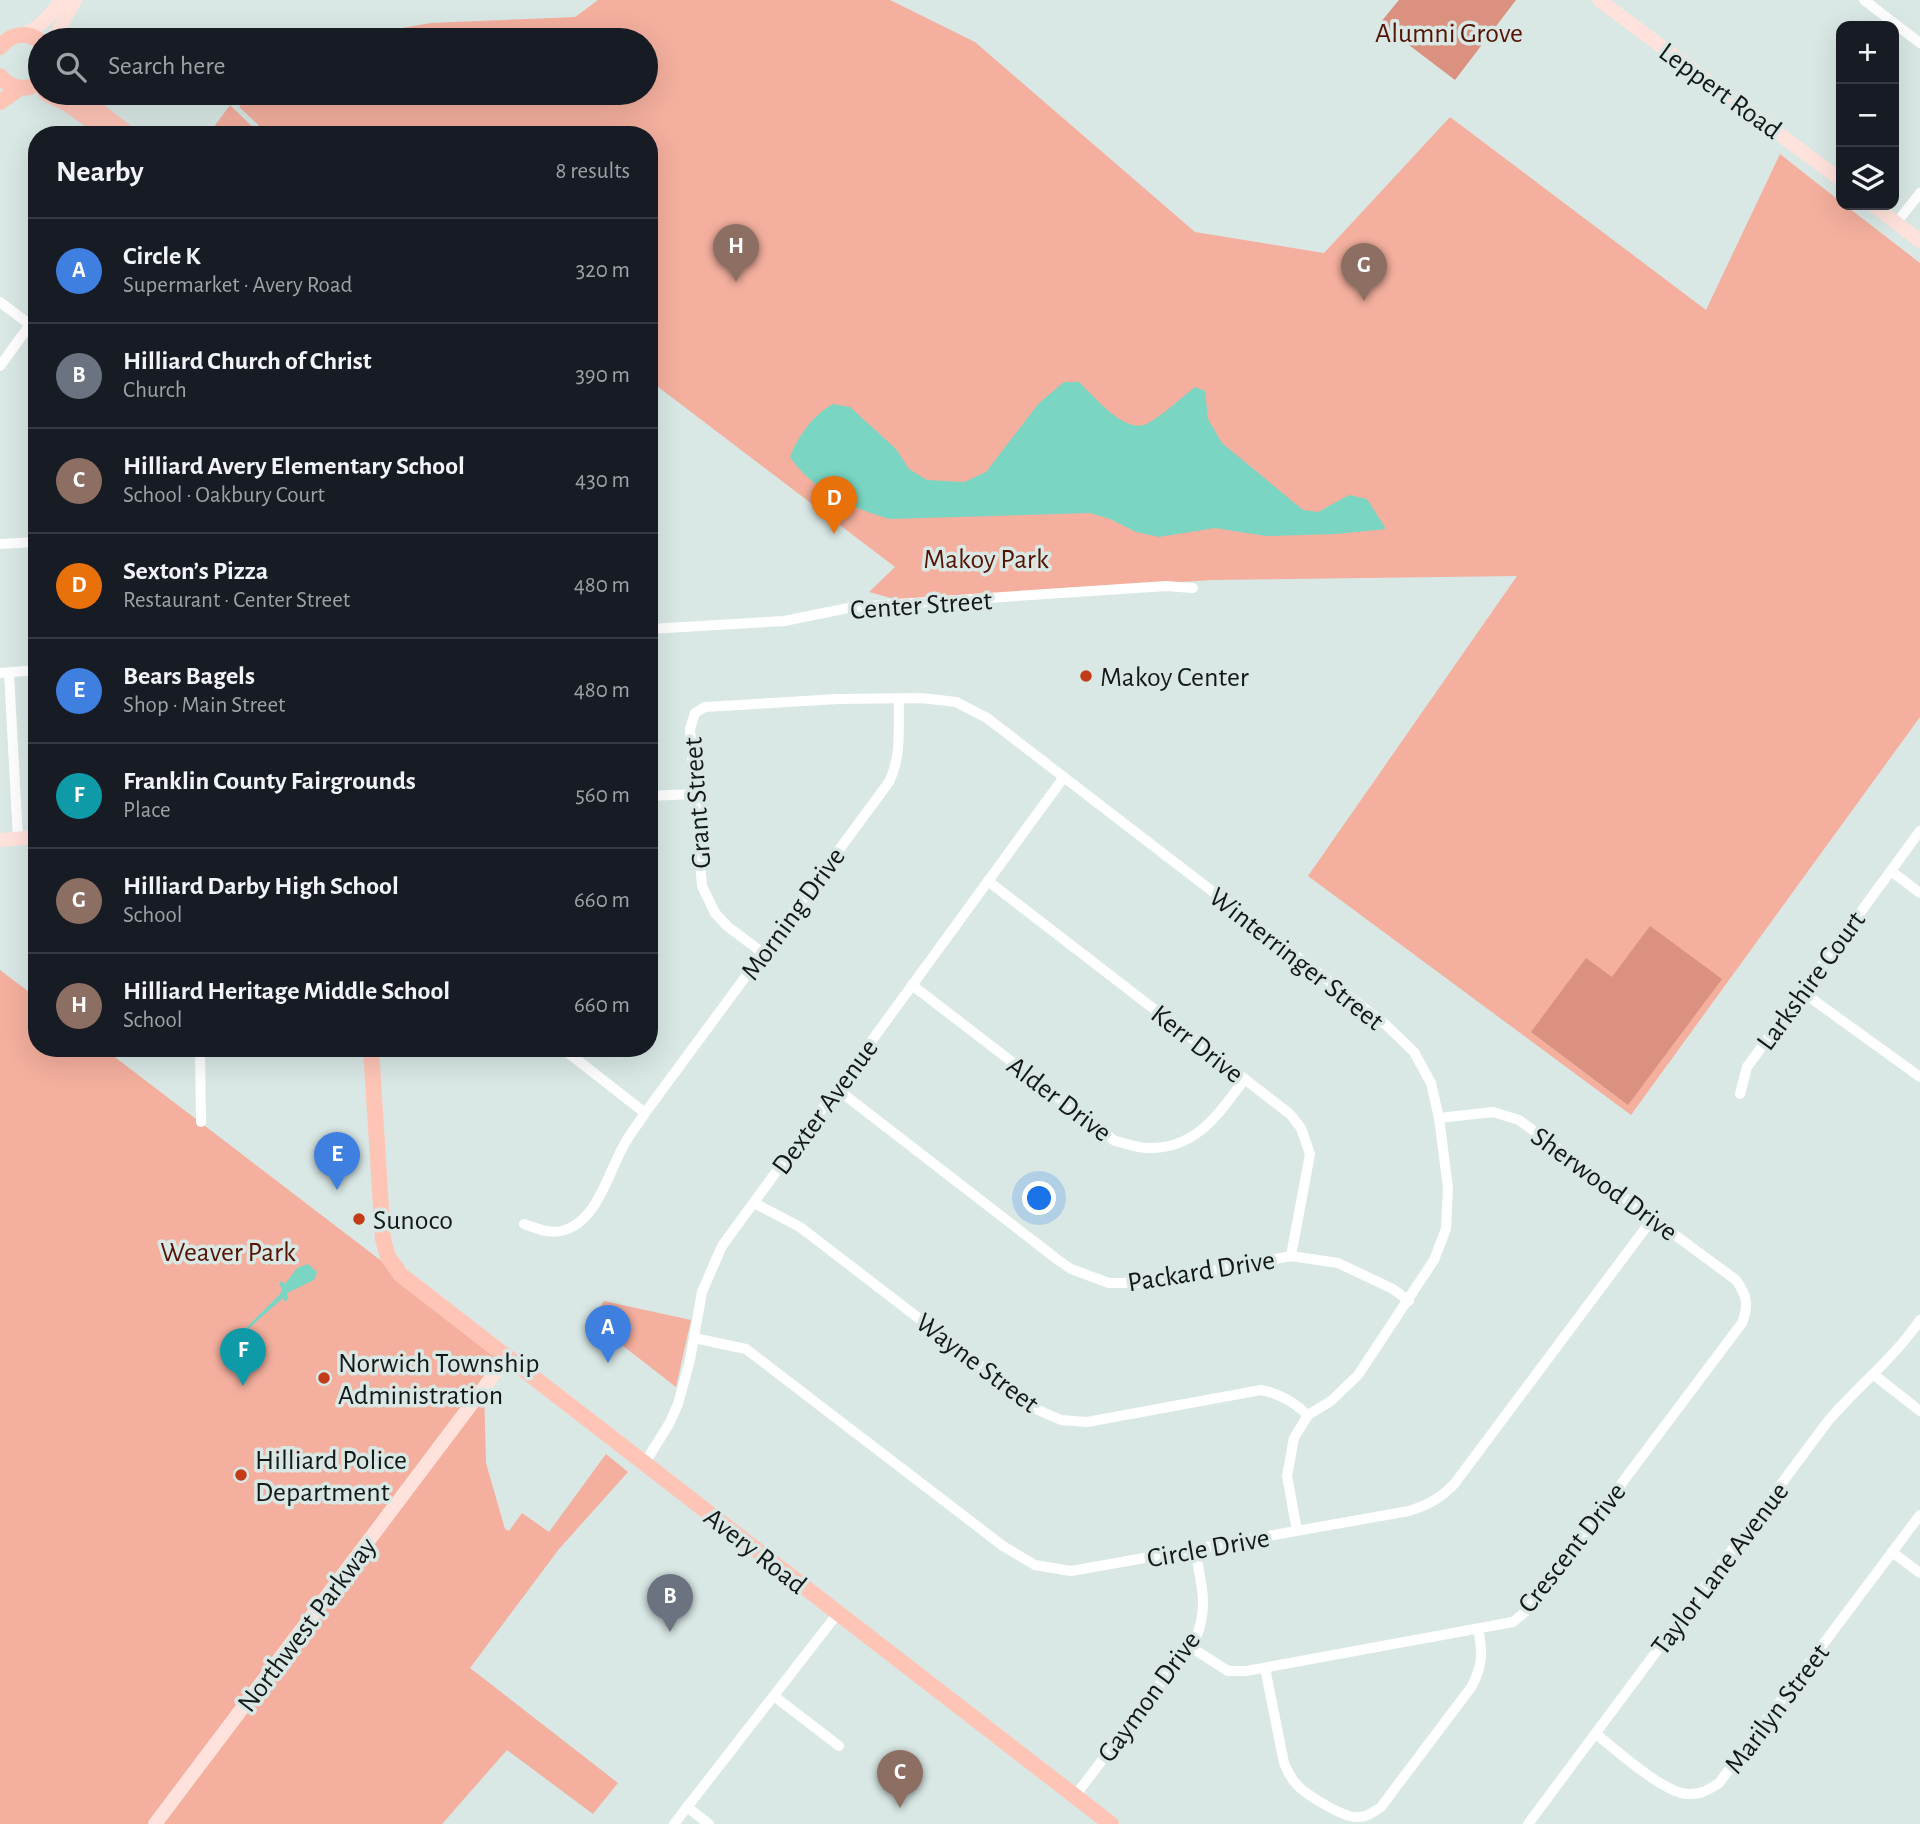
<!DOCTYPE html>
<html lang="en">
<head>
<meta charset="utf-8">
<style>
	body { margin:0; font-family:"Alegreya Sans",sans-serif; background:#242831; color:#f1f3f6 }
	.controls { position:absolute; right:21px; top:21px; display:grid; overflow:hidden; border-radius:14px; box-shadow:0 7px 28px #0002 }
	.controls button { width:63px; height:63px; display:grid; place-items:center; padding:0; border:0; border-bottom:2px solid #363941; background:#171b24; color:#f1f3f6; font:35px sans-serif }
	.you { position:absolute; left:1040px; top:1199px; width:24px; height:24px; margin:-18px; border:5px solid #fff; border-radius:50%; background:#1a73e8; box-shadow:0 0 0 10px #1a73e833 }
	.badge { display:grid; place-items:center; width:46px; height:46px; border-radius:50%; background:#ea580c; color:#fff; font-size:23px; font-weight:700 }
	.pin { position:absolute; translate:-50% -58px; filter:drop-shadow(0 2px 4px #0008) }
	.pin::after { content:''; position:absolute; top:37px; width:24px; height:21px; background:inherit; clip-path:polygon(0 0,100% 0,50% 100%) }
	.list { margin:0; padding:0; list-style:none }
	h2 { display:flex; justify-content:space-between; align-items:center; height:91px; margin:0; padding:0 28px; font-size:30px }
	h2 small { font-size:23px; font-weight:400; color:#9ea1a6 }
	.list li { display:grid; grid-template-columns:46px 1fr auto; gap:21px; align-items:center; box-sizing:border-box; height:105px; padding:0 28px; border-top:2px solid #363941 }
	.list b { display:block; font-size:26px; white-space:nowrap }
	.list p { margin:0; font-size:23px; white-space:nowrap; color:#9ea1a6 }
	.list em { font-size:23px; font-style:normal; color:#9ea1a6 }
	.icon { flex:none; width:38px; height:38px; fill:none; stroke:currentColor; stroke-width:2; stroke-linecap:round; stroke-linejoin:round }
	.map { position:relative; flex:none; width:1920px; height:1824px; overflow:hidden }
	.search { position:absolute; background:#171b24; box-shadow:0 7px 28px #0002; left:28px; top:28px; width:630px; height:77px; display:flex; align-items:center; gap:18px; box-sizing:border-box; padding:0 24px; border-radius:38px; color:#9ea1a6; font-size:26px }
	.panel { position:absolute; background:#171b24; box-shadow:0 7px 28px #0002; left:28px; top:126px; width:630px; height:931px; border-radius:28px }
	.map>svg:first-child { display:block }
	.green { fill:#f4af9e }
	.forest { fill:#da917f }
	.water { fill:#7ad6c3 }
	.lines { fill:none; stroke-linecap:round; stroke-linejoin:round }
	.street { stroke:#fff; stroke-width:10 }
	.secondary { stroke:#ffe2db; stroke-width:14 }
	.primary { stroke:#fec5b7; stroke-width:16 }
	.poi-dot { fill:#c43b17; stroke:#d9e8e5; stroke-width:2.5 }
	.labels { text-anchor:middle; stroke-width:7; stroke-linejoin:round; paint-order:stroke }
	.park-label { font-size:28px; fill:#541303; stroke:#d9e8e5 }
	.street-label { font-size:28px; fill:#141918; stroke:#d9e8e5 }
	.poi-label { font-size:28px; fill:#141918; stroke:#d9e8e5; text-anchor:start }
</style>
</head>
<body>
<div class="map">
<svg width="1920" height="1824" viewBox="0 0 1920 1824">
	<rect width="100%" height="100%" fill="#d9e8e5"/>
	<g class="green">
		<path d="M598,0h292l85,42 220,190 129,21 126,-136 256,193 74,-156 61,48v3h4l75,58v454l-289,398 -323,-239 209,-300 -305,4 -314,20 -29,-8 26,-25 -246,-187v-245h-380l-30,-28 12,-14h395v-53h-314l99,-17 144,-6z"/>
		<path d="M230,105l31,30h-53z"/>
		<path d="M0,970l37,28v50h66l404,309 -23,32 2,74 19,66 4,2 13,-18 27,19 57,-78 22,18 -69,77 -89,119 148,115 -25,31 -86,-64 -65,74h-442z"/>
		<path d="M604,1301l87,19 -15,67 -85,-66z"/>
	</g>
	<g class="forest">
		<path d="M1399,0h117l-61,80 -75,-57z"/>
		<path d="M1650,926l72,53 -94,126 -97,-73 55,-74 26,19z"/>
	</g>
	<g class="water">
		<path d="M1064,382h15c15,14 45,52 67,42 14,-6 36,-27 49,-37l10,4 3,28 14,24 81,67 15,2 31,-17 18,4 19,30 -50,5 -70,2 -51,-8 -56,9 -23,-5 -26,-13 -20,-6 -200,6c-37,-10 -78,-29 -100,-62 8,-21 23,-42 43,-53l17,3 46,42 13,20 18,11 37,2 22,-10 53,-69z"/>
		<path d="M308,1264l9,8 -3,8 -27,13 1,6 -3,3 -2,-4 -37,33 -2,-1 36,-36 2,-5 -3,-5 2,-3 4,3 12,-16z"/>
	</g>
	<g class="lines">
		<g class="street">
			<path d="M1864,0l56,43"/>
			<path d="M1896,223l24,-30"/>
			<path d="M0,302l37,28"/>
			<path d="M0,366l37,-51"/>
			<path d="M0,544l37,-2"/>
			<path d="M649,629l135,-8 69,-14 313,-21 27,2"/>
			<path d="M0,673l37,-3"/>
			<path d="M9,673l9,165"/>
			<path d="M649,796l45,-2"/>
			<path d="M1891,871l29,22"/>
			<path d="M988,881l302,233 11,14 9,26 -19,102"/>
			<path d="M763,953l-36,-27 -12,-13 -13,-27 -12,-157 5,-16 10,-6 133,-8 83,-1 35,4 31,16 399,307 28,27 17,31 8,35 9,70 -2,41 -12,31 -76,115 -27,26 -23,14 -14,23 -7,38 10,55"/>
			<path d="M912,985l203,156c10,2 22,7 32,7 49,2 71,-34 98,-69"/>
			<path d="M1801,991l119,86"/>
			<path d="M200,1048l1,74"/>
			<path d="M562,1048l83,65"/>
			<path d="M837,1089l221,171 13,9 38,14h40l142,-27 47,7 55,26 16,12"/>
			<path d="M1740,1094l7,-27 173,-236"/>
			<path d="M754,1203l46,24 238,183 23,10 26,2 174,-32c20,4 32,12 47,25"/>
			<path d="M524,1224c12,4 24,10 37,7 36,-8 47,-58 63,-86 6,-11 14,-21 21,-32l244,-331c13,-26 9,-55 10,-83"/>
			<path d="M694,1338l52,11 257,197 32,19 36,6 338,-60c19,-6 32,-13 46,-28l198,-265"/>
			<path d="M1873,1374l47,37"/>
			<path d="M644,1464l25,-40 9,-20 12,-44 12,-68 20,-46 342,-469"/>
			<path d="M1892,1552l28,21"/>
			<path d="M1189,1646l39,25h18l267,-49 12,-10 217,-289c7,-17 5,-28 -6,-43l-217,-160 -26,-8 -54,6"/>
			<path d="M1265,1668l19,95c4,9 7,16 14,23 10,10 45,31 58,31 10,1 17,-5 25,-10l91,-121c11,-22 11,-33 6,-57"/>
			<path d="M774,1696l65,50"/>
			<path d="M1596,1734c19,15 69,60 92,60 13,1 21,-5 31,-11l201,-268"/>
			<path d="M1075,1796l122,-161c12,-31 3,-55 -2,-86"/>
			<path d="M687,1807l22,17"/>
			<path d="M674,1824l164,-211"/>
			<path d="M1528,1824l300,-403c30,-35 66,-63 92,-101"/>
		</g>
		<g class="secondary">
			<path d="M1599,0l242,180"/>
			<path d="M22,35c18,-7 29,-20 39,-35"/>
			<path d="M53,40l22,-40"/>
			<path d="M1873,205l47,36"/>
			<path d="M0,840l37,-3"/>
			<path d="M155,1824l352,-467"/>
		</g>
		<g class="primary">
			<path d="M0,47c11,-13 26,-16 40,-6"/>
			<path d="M0,76c11,14 26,15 40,6"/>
			<path d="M46,93l22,11 43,31"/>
			<path d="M75,93l55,42"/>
			<path d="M0,102l20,-14"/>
			<path d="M371,1048l12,191 5,18 13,18 710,549"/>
		</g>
	</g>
	<g class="poi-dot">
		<circle cx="1086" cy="676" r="7"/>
		<circle cx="359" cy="1219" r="7"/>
		<circle cx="324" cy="1378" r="7"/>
		<circle cx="241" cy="1475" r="7"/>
	</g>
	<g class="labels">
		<g class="park-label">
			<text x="1449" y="42">Alumni Grove</text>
			<text x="986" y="568">Makoy Park</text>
			<text x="228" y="1261">Weaver Park</text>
		</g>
		<g class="street-label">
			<text transform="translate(1721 90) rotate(36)" y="10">Leppert Road</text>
			<text transform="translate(921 604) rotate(-4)" y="10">Center Street</text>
			<text transform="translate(696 803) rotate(-94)" y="10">Grant Street</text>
			<text transform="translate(792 913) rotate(-54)" y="10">Morning Drive</text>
			<text transform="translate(1297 958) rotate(38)" y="10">Winterringer Street</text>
			<text transform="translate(1810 980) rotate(-54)" y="10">Larkshire Court</text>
			<text transform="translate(1198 1043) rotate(38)" y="10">Kerr Drive</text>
			<text transform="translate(1060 1098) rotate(37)" y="10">Alder Drive</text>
			<text transform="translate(824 1106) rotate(-54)" y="10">Dexter Avenue</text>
			<text transform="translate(1605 1183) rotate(36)" y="10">Sherwood Drive</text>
			<text transform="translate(1201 1270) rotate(-9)" y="10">Packard Drive</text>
			<text transform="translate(978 1362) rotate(37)" y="10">Wayne Street</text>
			<text transform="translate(1208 1547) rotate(-10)" y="10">Circle Drive</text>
			<text transform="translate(1571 1547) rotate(-52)" y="10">Crescent Drive</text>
			<text transform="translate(756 1550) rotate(38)" y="10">Avery Road</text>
			<text transform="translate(1719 1568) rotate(-53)" y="10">Taylor Lane Avenue</text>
			<text transform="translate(306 1624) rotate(-53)" y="10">Northwest Parkway</text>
			<text transform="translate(1148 1696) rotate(-54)" y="10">Gaymon Drive</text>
			<text transform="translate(1776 1708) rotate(-53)" y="10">Marilyn Street</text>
		</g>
		<g class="poi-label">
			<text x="1100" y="686">Makoy Center</text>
			<text x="373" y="1229">Sunoco</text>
			<text x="338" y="1372">Norwich Township<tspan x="338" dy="32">Administration</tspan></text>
			<text x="255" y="1469">Hilliard Police<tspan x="255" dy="32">Department</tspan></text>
		</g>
	</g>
</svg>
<div class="controls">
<button>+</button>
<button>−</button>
<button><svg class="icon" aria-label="layers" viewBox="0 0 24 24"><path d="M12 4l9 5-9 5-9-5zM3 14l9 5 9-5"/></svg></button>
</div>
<div class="you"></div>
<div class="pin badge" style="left:608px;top:1363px;background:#3f7fe0">A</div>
<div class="pin badge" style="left:670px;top:1632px;background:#6b7280">B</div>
<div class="pin badge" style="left:900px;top:1808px;background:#8d6e63">C</div>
<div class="pin badge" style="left:834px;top:534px;background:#e8710a">D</div>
<div class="pin badge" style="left:337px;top:1190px;background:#3f7fe0">E</div>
<div class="pin badge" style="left:243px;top:1386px;background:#0f9aa8">F</div>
<div class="pin badge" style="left:1364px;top:301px;background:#8d6e63">G</div>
<div class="pin badge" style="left:736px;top:282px;background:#8d6e63">H</div>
<div class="search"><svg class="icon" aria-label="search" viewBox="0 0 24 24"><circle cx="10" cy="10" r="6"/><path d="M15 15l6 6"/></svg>Search here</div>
<section class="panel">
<h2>Nearby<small>8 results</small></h2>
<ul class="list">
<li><span class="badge" style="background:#3f7fe0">A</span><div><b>Circle K</b><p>Supermarket · Avery Road</p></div><em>320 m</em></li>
<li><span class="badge" style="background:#6b7280">B</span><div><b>Hilliard Church of Christ</b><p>Church</p></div><em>390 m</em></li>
<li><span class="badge" style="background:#8d6e63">C</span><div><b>Hilliard Avery Elementary School</b><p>School · Oakbury Court</p></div><em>430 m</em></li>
<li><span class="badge" style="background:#e8710a">D</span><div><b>Sexton’s Pizza</b><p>Restaurant · Center Street</p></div><em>480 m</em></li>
<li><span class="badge" style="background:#3f7fe0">E</span><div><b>Bears Bagels</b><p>Shop · Main Street</p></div><em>480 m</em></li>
<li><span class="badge" style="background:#0f9aa8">F</span><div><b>Franklin County Fairgrounds</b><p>Place</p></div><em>560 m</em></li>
<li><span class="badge" style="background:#8d6e63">G</span><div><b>Hilliard Darby High School</b><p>School</p></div><em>660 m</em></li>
<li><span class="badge" style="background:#8d6e63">H</span><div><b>Hilliard Heritage Middle School</b><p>School</p></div><em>660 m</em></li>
</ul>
</section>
</div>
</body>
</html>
